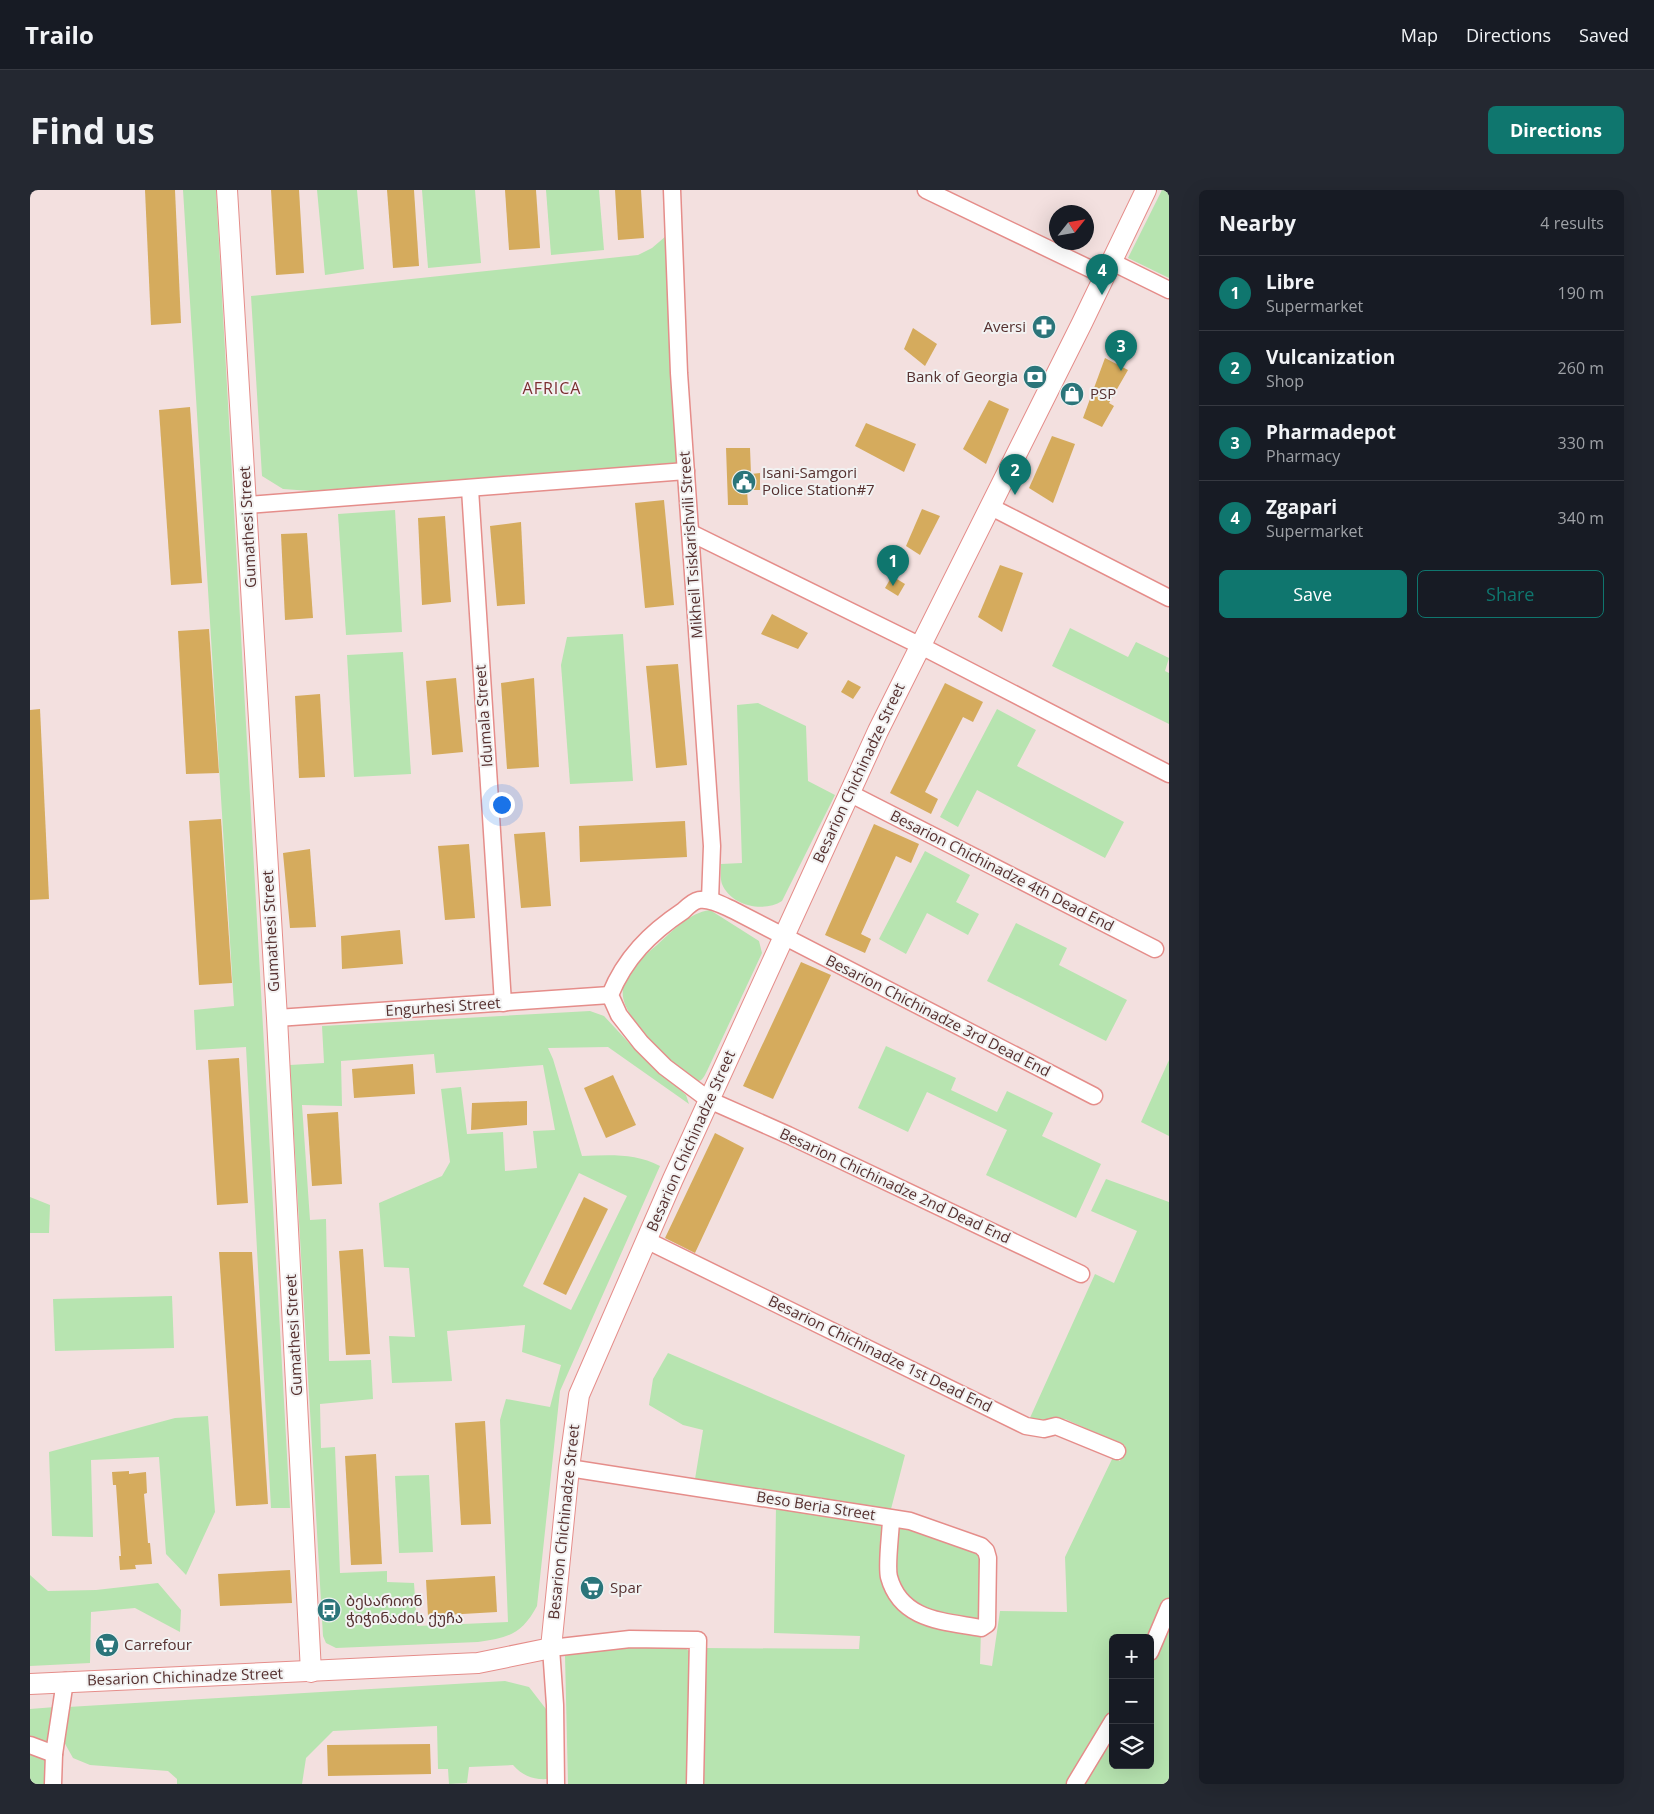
<!DOCTYPE html>
<html lang="en">
<head>
<meta charset="utf-8">
<style>
	body { margin:0; font-family:"Open Sans","Noto Sans Georgian",sans-serif; background:#242831; color:#f1f3f6 }
	.controls { position:absolute; right:15px; bottom:15px; display:grid; overflow:hidden; border-radius:8px; box-shadow:0 5px 20px #0002 }
	.controls button { width:45px; height:45px; display:grid; place-items:center; padding:0; border:0; border-bottom:1px solid #363941; background:#171b24; color:#f1f3f6; font:25px sans-serif }
	.compass { position:absolute; left:1019px; top:15px; width:45px; height:45px; border-radius:50%; background:#171b24; box-shadow:0 5px 20px #0002; rotate:59deg }
	.you { position:absolute; left:471px; top:614px; width:18px; height:18px; margin:-12px; border:4px solid #fff; border-radius:50%; background:#1a73e8; box-shadow:0 0 0 8px #1a73e833 }
	.badge { display:grid; place-items:center; width:32px; height:32px; border-radius:50%; background:#0f766e; color:#fff; font-size:16px; font-weight:700 }
	.pin { position:absolute; translate:-50% -41px; filter:drop-shadow(0 1px 2px #0008) }
	.pin::after { content:''; position:absolute; top:26px; width:18px; height:15px; background:inherit; clip-path:polygon(0 0,100% 0,50% 100%) }
	.list { margin:0; padding:0; list-style:none }
	h2 { display:flex; justify-content:space-between; align-items:center; height:65px; margin:0; padding:0 20px; font-size:21px }
	h2 small { font-size:16px; font-weight:400; color:#9ea1a6 }
	.list li { display:grid; grid-template-columns:32px 1fr auto; gap:15px; align-items:center; box-sizing:border-box; height:75px; padding:0 20px; border-top:1px solid #363941 }
	.list b { display:block; font-size:19px; white-space:nowrap }
	.list p { margin:0; font-size:16px; white-space:nowrap; color:#9ea1a6 }
	.list em { font-size:16px; font-style:normal; color:#9ea1a6 }
	.actions { display:flex; gap:10px; padding:15px 20px }
	.actions a { flex:1; padding:11px 0; border:1px solid #0f766e; border-radius:8px; text-align:center; font-size:18px; color:#0f766e }
	.actions .main { background:#0f766e; color:#fff }
	.icon { flex:none; width:28px; height:28px; fill:none; stroke:currentColor; stroke-width:2; stroke-linecap:round; stroke-linejoin:round }
	.map { position:relative; flex:none; width:1139px; height:1594px; overflow:hidden; border-radius:8px }
	header { display:flex; align-items:center; gap:30px; box-sizing:border-box; height:70px; padding:0 25px; background:#171b24; border-bottom:1px solid #363941 }
	header strong { font-size:24px }
	nav { display:flex; gap:28px; margin-inline-start:auto; font-size:18px }
	.intro { display:flex; align-items:center; justify-content:space-between; box-sizing:border-box; height:120px; padding:0 30px }
	h1 { margin:0; font-size:35px }
	.button { padding:12px 22px; border-radius:8px; background:#0f766e; color:#fff; font-size:18px; font-weight:700 }
	main { display:flex; gap:30px; padding:0 30px }
	aside { flex:1; background:#171b24; border-radius:8px; box-shadow:0 5px 20px #0002 }
	.map>svg:first-child { display:block }
	.green { fill:#b7e4b0; fill-rule:evenodd }
	.building { fill:#d5ab5d }
	.lines { fill:none; stroke-linecap:round; stroke-linejoin:round }
	.minor-casing { stroke:#e58d8a; stroke-width:19 }
	.tertiary-casing { stroke:#e58d8a; stroke-width:22 }
	.minor { stroke:#fff; stroke-width:16 }
	.tertiary { stroke:#fff; stroke-width:20 }
	.labels { text-anchor:middle; stroke-width:4; stroke-linejoin:round; paint-order:stroke }
	.poi-label { font-size:15px; fill:#55302f; stroke:#f2f2f2; text-anchor:start }
	.street-label { font-size:15px; fill:#55302f; stroke:#f2f2f2 }
	.neighbourhood-label { font-size:16px; letter-spacing:1px; fill:#7b2e30; stroke:#f2f2f2 }
</style>
</head>
<body>
<header>
<strong>Trailo</strong>
<nav><a>Map</a><a>Directions</a><a>Saved</a></nav>
</header>
<div class="intro"><h1>Find us</h1><a class="button">Directions</a></div>
<main>
<div class="map">
<svg width="1139" height="1594" viewBox="0 0 1139 1594">
	<rect width="100%" height="100%" fill="#f3e0df"/>
	<g class="green">
		<path d="M153,0h33l74,1318h-19l-25,-461 -50,3 -2,-40 40,-4z"/>
		<path d="M287,0h40l7,79 -39,6z"/>
		<path d="M392,0h53l6,73 -53,5z"/>
		<path d="M516,0h53l5,60 -53,5z"/>
		<path d="M1132,0h7v88l-41,-20z"/>
		<path d="M636,46l12,227 -367,28 -28,-2 -21,-13 -11,-180 387,-41 14,-7z"/>
		<path d="M365,320l7,122 -56,3 -8,-121z"/>
		<path d="M1040,438l58,29 8,-15 33,16 -4,13 4,2v51l-117,-58z"/>
		<path d="M593,444l10,147 -63,3 -9,-119 6,-28z"/>
		<path d="M373,462l8,122 -57,3 -7,-122z"/>
		<path d="M728,513l48,23 2,55 27,14 -53,106c-18,12 -51,5 -60,-17 -2,-6 -1,-14 -1,-20l21,-1 -5,-158z"/>
		<path d="M967,519l39,21 -19,36 107,56 -19,36 -128,-68 -19,37 -18,-10z"/>
		<path d="M895,661l45,24 -14,27 23,12 -11,21 -41,-22 -21,41 -27,-15z"/>
		<path d="M680,720l49,31 3,12 -55,118c-4,8 -6,12 -15,10 -19,-19 -74,-64 -69,-92 3,-20 20,-32 34,-44 16,-14 31,-32 53,-35z"/>
		<path d="M986,733l51,25 -8,17 68,35 -21,41 -119,-60z"/>
		<path d="M560,821l14,5 26,28 56,51 3,9 -81,-57 -60,1 5,11 29,97c28,-1 53,-3 78,10l-100,225 -23,215c-15,28 -29,32 -59,36l-142,6 -10,-5 -3,-7 -33,-571 34,-2 -2,-37zM404,864l2,19 107,-8 12,65 -22,1 4,37 -32,3 -2,-39 -36,2 -6,-47 -20,2 9,73 -8,14 -63,27 5,64 25,1 6,69 -26,-1 3,47 60,-2 -5,-50 78,-6 -3,27 39,13 -11,42 -44,-8 -6,21 8,202 -91,4 -3,-43 -27,-1v-11l-47,2 -5,-126 -14,1 -1,-44 53,-5 -2,-39 -42,1 -3,-142 -16,1 -8,-115 40,1 -1,-45zM549,983l48,23 -56,114 -48,-24z"/>
		<path d="M856,856l70,32 -5,12 46,22 10,-21 46,22 -11,23 59,28 -25,54 -90,-43 21,-45 -80,-38 -19,40 -50,-24z"/>
		<path d="M1139,870v76l-28,-14z"/>
		<path d="M1076,989l63,23v396l-19,44v-4h-37v72l-45,74h-368l4,-136 155,1 1,-13 -86,-3 2,-126 127,18 77,29 3,5 -3,105 12,2 8,-55 67,1 -2,-55 48,-100 7,4 5,-15 -60,-27 -36,1 66,-146 19,9 23,-52 -46,-20z"/>
		<path d="M0,1007l20,8 -1,28h-19z"/>
		<path d="M142,1106l2,52 -119,3 -2,-52z"/>
		<path d="M638,1163l237,102 -14,54 -196,-30 8,-49 -20,-5 -34,-20 4,-26z"/>
		<path d="M178,1226l7,96 -29,63 -20,-21 -7,-97 -68,3 2,77 -41,-1 -3,-84 126,-34z"/>
		<path d="M399,1285l4,77 -34,1 -4,-77z"/>
		<path d="M0,1385l18,16 48,-1 62,-7 23,27 -1,22 -45,-24 -44,4 -1,51 -60,3z"/>
		<path d="M1139,1432v162h-90l34,-57v38h37v-102z"/>
		<path d="M652,1456l7,5 -2,133h-119l-3,-128 11,-7z"/>
		<path d="M475,1491l24,6 17,22 2,70c-15,1 -25,-3 -35,-14l-44,2 -2,16 -18,1 -1,-15h-10l-1,-43 -104,5 -27,27 -4,26h-125v-5l-9,-8 -78,-6 -17,-7 -9,-16 4,-35z"/>
		<path d="M25,1517l-7,39 -18,-7v-30z"/>
		<path d="M0,1560l18,7 -1,27h-17z"/>
	</g>
	<g class="building">
		<path d="M115,0h30l6,133 -30,2z"/>
		<path d="M241,0h28l5,83 -28,2z"/>
		<path d="M357,0h27l5,76 -26,2z"/>
		<path d="M475,0h31l4,58 -31,2z"/>
		<path d="M585,0h26l3,48 -26,2z"/>
		<path d="M883,138l24,16 -12,22 -21,-17z"/>
		<path d="M1075,168l23,12 -19,33 5,3 -12,21 -19,-9z"/>
		<path d="M959,210l20,9 -23,55 -23,-15z"/>
		<path d="M160,217l12,176 -31,2 -12,-175z"/>
		<path d="M836,233l50,21 -12,28 -49,-26z"/>
		<path d="M1022,246l23,8 -22,59 -24,-15z"/>
		<path d="M696,258h24l1,26 9,-1v17h-13l1,15h-20z"/>
		<path d="M634,310l10,105 -29,3 -10,-105z"/>
		<path d="M892,319l18,7 -20,39 -14,-9z"/>
		<path d="M415,326l6,86 -29,3 -4,-87z"/>
		<path d="M491,332l4,82 -28,2 -7,-80z"/>
		<path d="M277,343l6,85 -28,2 -4,-86z"/>
		<path d="M970,375l23,8 -21,59 -24,-15z"/>
		<path d="M862,386l13,8 -7,12 -13,-8z"/>
		<path d="M742,424l36,19 -10,16 -37,-15z"/>
		<path d="M179,439l10,144 -33,1 -8,-143z"/>
		<path d="M648,474l9,101 -31,3 -10,-102z"/>
		<path d="M426,488l7,74 -31,3 -6,-74z"/>
		<path d="M504,488l5,89 -32,2 -6,-86z"/>
		<path d="M818,490l13,7 -8,12 -12,-7z"/>
		<path d="M915,493l38,19 -10,20 -10,-5 -38,75 13,7 -7,15 -41,-21z"/>
		<path d="M290,504l5,83 -26,1 -4,-82z"/>
		<path d="M10,519l9,190 -19,1v-190z"/>
		<path d="M191,629l11,164 -33,2 -10,-164z"/>
		<path d="M655,631l2,36 -107,5 -1,-36z"/>
		<path d="M844,634l45,20 -8,19 -15,-7 -35,78 10,5 -6,14 -40,-18z"/>
		<path d="M515,642l6,74 -30,2 -7,-74z"/>
		<path d="M439,654l6,74 -30,2 -7,-74z"/>
		<path d="M280,659l6,78 -26,1 -7,-75z"/>
		<path d="M370,740l3,34 -61,5 -1,-33z"/>
		<path d="M771,772l30,13 -58,124 -30,-13z"/>
		<path d="M209,868l9,145 -31,2 -9,-145z"/>
		<path d="M383,874l2,30 -61,4 -2,-29z"/>
		<path d="M583,885l23,50 -30,13 -22,-50z"/>
		<path d="M497,911v24l-56,5 1,-27z"/>
		<path d="M308,922l4,72 -30,2 -5,-72z"/>
		<path d="M685,943l29,15 -49,105 -30,-15z"/>
		<path d="M554,1007l24,12 -42,86 -23,-11z"/>
		<path d="M333,1059l7,105 -24,1 -7,-104z"/>
		<path d="M189,1062h33l16,252 -32,2z"/>
		<path d="M455,1231l6,103 -30,1 -6,-102z"/>
		<path d="M346,1264l6,110 -31,1 -6,-109z"/>
		<path d="M99,1281v3l17,-2 1,21 -3,1 4,49h2l2,21 -17,1 1,4 -16,1 -1,-14h2l-5,-71h-3l-1,-13z"/>
		<path d="M260,1380l2,33 -72,3 -2,-32z"/>
		<path d="M465,1386l2,36 -69,4 -2,-36z"/>
		<path d="M400,1554l1,30 -103,2 -1,-31z"/>
	</g>
	<g class="lines">
		<g class="minor-casing">
			<g id="minor">
				<path d="M642,0l7,183 33,473 -2,54"/>
				<path d="M896,0l179,86"/>
				<path d="M1082,72l57,28"/>
				<path d="M440,299l33,514"/>
				<path d="M217,315l439,-34"/>
				<path d="M961,317l178,91"/>
				<path d="M661,343l230,113 248,128"/>
				<path d="M819,603l306,156"/>
				<path d="M247,828l333,-23"/>
				<path d="M616,1050l380,186 18,3 12,-3 61,25"/>
				<path d="M1051,1084l-293,-139 -79,-35 -44,-33 -24,-24 -22,-28 -9,-20c15,-37 40,-62 73,-84 4,-4 11,-10 16,-11 11,-2 23,5 34,10l361,186"/>
				<path d="M539,1278l322,50 19,3 71,25 5,5 2,7 -1,66 -6,4c-37,-7 -80,-7 -92,-51 -3,-12 2,-45 2,-59"/>
				<path d="M1120,1462l19,-45"/>
				<path d="M0,1555l24,9"/>
				<path d="M23,1594l1,-30 11,-73"/>
				<path d="M526,1594l-1,-79 -4,-57 79,-9 68,1 -3,144"/>
				<path d="M1045,1594l38,-63"/>
			</g>
		</g>
		<g class="tertiary-casing">
			<g id="tertiary">
				<path d="M197,0l50,828 34,654"/>
				<path d="M0,1494l448,-21 73,-15 18,-180 10,-73 94,-216 205,-448 204,-408 64,-133"/>
			</g>
		</g>
		<use href="#minor" class="minor"/>
		<use href="#tertiary" class="tertiary"/>
	</g>
	<defs>
		<g id="pharmacy-disc" transform="scale(1.25)"><circle r="9.5" fill="#2b757a" stroke="#f2f2f2"/><path d="M-2-6h4v4h4v4h-4v4h-4v-4h-4v-4h4Z" fill="#fff"/></g>
		<g id="bank-disc" transform="scale(1.25)"><circle r="9.5" fill="#2b757a" stroke="#f2f2f2"/><path d="M-6-4H6V4H-6ZM0-2.3a2.3 2.3 0 1 0 0 4.6a2.3 2.3 0 1 0 0-4.6Z" fill="#fff"/></g>
		<g id="shop-disc" transform="scale(1.25)"><circle r="9.5" fill="#2b757a" stroke="#f2f2f2"/><path d="M-5-2.5h2.3a2.7 3.5 0 0 1 5.4 0H5L5.5 6h-11ZM-1.5-2.5h3a1.5 2.3 0 0 0-3 0Z" fill="#fff"/></g>
		<g id="civic-disc" transform="scale(1.25)"><circle r="9.5" fill="#2b757a" stroke="#f2f2f2"/><path d="M-.6-6.5H3V-4.5H.6V-3L4-1V1h2V6H-6V1h2V-1L-.6-3ZM-1.2 2.5V6h2.4V2.5Z" fill="#fff"/></g>
		<g id="supermarket-disc" transform="scale(1.25)"><circle r="9.5" fill="#2b757a" stroke="#f2f2f2"/><path d="M-6-5.5h2.5l.6 2H6L4.5 2H-2.5L-4.4-4H-6ZM-1.5 3.2a1.3 1.3 0 1 0 .1 0ZM3 3.2a1.3 1.3 0 1 0 .1 0Z" fill="#fff"/></g>
		<g id="bus-disc" transform="scale(1.25)"><circle r="9.5" fill="#2b757a" stroke="#f2f2f2"/><path d="M-5-6H5V4H4V6H2V4H-2V6H-4V4H-5ZM-3.5-4V0h7V-4ZM-3.5 1.2v1.5H-2V1.2ZM2 1.2v1.5H3.5V1.2Z" fill="#fff"/></g>
	</defs>
	<g fill-rule="evenodd">
		<use href="#pharmacy-disc" x="1014" y="137"/>
		<use href="#bank-disc" x="1005" y="187"/>
		<use href="#shop-disc" x="1042" y="204"/>
		<use href="#civic-disc" x="714" y="292"/>
		<use href="#supermarket-disc" x="562" y="1398"/>
		<use href="#bus-disc" x="299" y="1420"/>
		<use href="#supermarket-disc" x="77" y="1455"/>
	</g>
	<g class="labels">
		<g class="poi-label">
			<text x="996" y="142" text-anchor="end">Aversi</text>
			<text x="988" y="192" text-anchor="end">Bank of Georgia</text>
			<text x="1060" y="209">PSP</text>
			<text x="732" y="288">Isani-Samgori<tspan x="732" dy="17">Police Station#7</tspan></text>
			<text x="580" y="1403">Spar</text>
			<text x="316" y="1416">ბესარიონ<tspan x="316" dy="17">ჭიჭინაძის ქუჩა</tspan></text>
			<text x="94" y="1460">Carrefour</text>
		</g>
		<g class="street-label">
			<text transform="translate(218 337) rotate(-93)" y="5">Gumathesi Street</text>
			<text transform="translate(661 355) rotate(-94)" y="5">Mikheil Tsiskarishvili Street</text>
			<text transform="translate(454 526) rotate(-94)" y="5">Idumala Street</text>
			<text transform="translate(829 583) rotate(-65)" y="5">Besarion Chichinadze Street</text>
			<text transform="translate(972 681) rotate(27)" y="5">Besarion Chichinadze 4th Dead End</text>
			<text transform="translate(241 741) rotate(-93)" y="5">Gumathesi Street</text>
			<text transform="translate(413 817) rotate(-4)" y="5">Engurhesi Street</text>
			<text transform="translate(908 826) rotate(27)" y="5">Besarion Chichinadze 3rd Dead End</text>
			<text transform="translate(661 951) rotate(-66)" y="5">Besarion Chichinadze Street</text>
			<text transform="translate(865 996) rotate(25)" y="5">Besarion Chichinadze 2nd Dead End</text>
			<text transform="translate(264 1145) rotate(-93)" y="5">Gumathesi Street</text>
			<text transform="translate(850 1164) rotate(26)" y="5">Besarion Chichinadze 1st Dead End</text>
			<text transform="translate(786 1316) rotate(9)" y="5">Beso Beria Street</text>
			<text transform="translate(534 1332) rotate(-84)" y="5">Besarion Chichinadze Street</text>
			<text transform="translate(155 1487) rotate(-2)" y="5">Besarion Chichinadze Street</text>
		</g>
		<g class="neighbourhood-label">
			<text x="522" y="204">AFRICA</text>
		</g>
	</g>
</svg>
<div class="controls">
<button>+</button>
<button>−</button>
<button><svg class="icon" aria-label="layers" viewBox="0 0 24 24"><path d="M12 4l9 5-9 5-9-5zM3 14l9 5 9-5"/></svg></button>
</div>
<svg class="compass" viewBox="-18 -18 36 36"><path d="M0-13l5 13h-10z" fill="#e53935"/><path d="M0 13l5-13h-10z" fill="#9ea1a6"/></svg>
<div class="you"></div>
<div class="pin badge" style="left:863px;top:396px">1</div>
<div class="pin badge" style="left:985px;top:305px">2</div>
<div class="pin badge" style="left:1091px;top:181px">3</div>
<div class="pin badge" style="left:1072px;top:105px">4</div>
</div>
<aside>
<h2>Nearby<small>4 results</small></h2>
<ul class="list">
<li><span class="badge">1</span><div><b>Libre</b><p>Supermarket</p></div><em>190 m</em></li>
<li><span class="badge">2</span><div><b>Vulcanization</b><p>Shop</p></div><em>260 m</em></li>
<li><span class="badge">3</span><div><b>Pharmadepot</b><p>Pharmacy</p></div><em>330 m</em></li>
<li><span class="badge">4</span><div><b>Zgapari</b><p>Supermarket</p></div><em>340 m</em></li>
</ul>
<div class="actions"><a class="main">Save</a><a>Share</a></div>
</aside>
</main>
</body>
</html>
